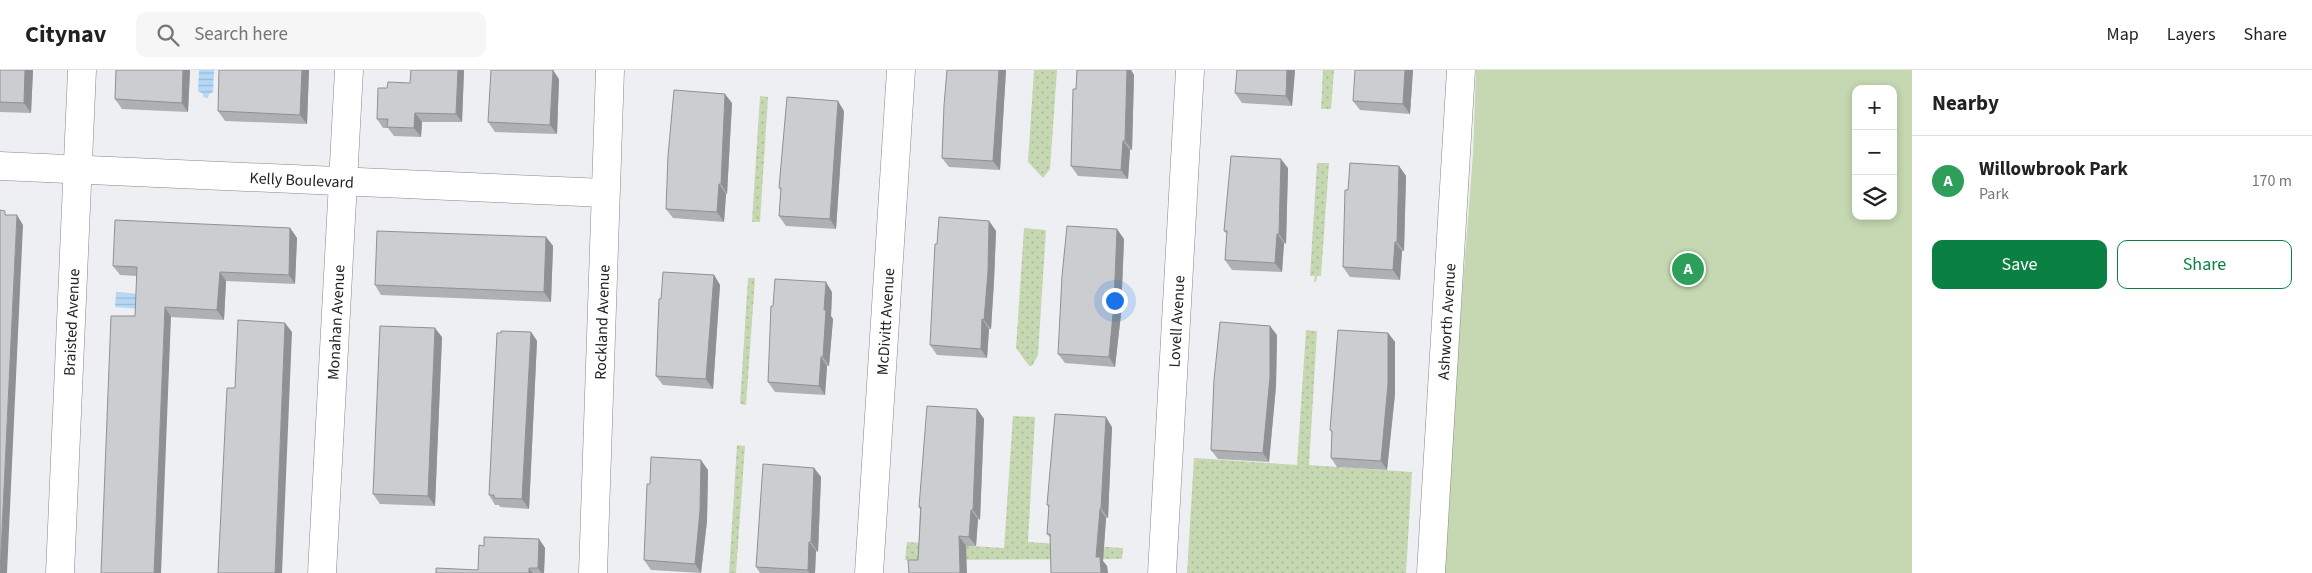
<!DOCTYPE html>
<html lang="en">
<head>
<meta charset="utf-8">
<style>
	body { margin:0; font-family:"Source Sans 3",sans-serif; background:#f6f6f6; color:#222 }
	.controls { position:absolute; right:15px; top:15px; display:grid; overflow:hidden; border-radius:10px; box-shadow:0 2px 8px #0003 }
	.controls button { width:45px; height:45px; display:grid; place-items:center; padding:0; border:0; border-bottom:1px solid #e0e0e0; background:#fff; color:#222; font:25px sans-serif }
	.you { position:absolute; left:1114px; top:230px; width:18px; height:18px; margin:-12px; border:4px solid #fff; border-radius:50%; background:#1a73e8; box-shadow:0 0 0 8px #1a73e833 }
	.badge { display:grid; place-items:center; width:32px; height:32px; border-radius:50%; background:#0b8043; color:#fff; font-size:16px; font-weight:700 }
	.pin { position:absolute; translate:-50% -50%; border:2px solid #fff; box-shadow:0 1px 5px #0006 }
	.list { margin:0; padding:0; list-style:none }
	h2 { display:flex; justify-content:space-between; align-items:center; height:65px; margin:0; padding:0 20px; font-size:21px }
	h2 small { font-size:16px; font-weight:400; color:#767676 }
	.list li { display:grid; grid-template-columns:32px 1fr auto; gap:15px; align-items:center; box-sizing:border-box; height:90px; padding:0 20px; border-top:1px solid #e0e0e0 }
	.list b { display:block; font-size:19px; white-space:nowrap }
	.list p { margin:0; font-size:16px; white-space:nowrap; color:#767676 }
	.list em { font-size:16px; font-style:normal; color:#767676 }
	.actions { display:flex; gap:10px; padding:15px 20px }
	.actions a { flex:1; padding:11px 0; border:1px solid #0b8043; border-radius:10px; text-align:center; font-size:18px; color:#0b8043 }
	.actions .main { background:#0b8043; color:#fff }
	.icon { flex:none; width:28px; height:28px; fill:none; stroke:currentColor; stroke-width:2; stroke-linecap:round; stroke-linejoin:round }
	.map { position:relative; flex:none; width:1912px; height:503px; overflow:hidden }
	header { display:flex; align-items:center; gap:30px; box-sizing:border-box; height:70px; padding:0 25px; background:#fff; border-bottom:1px solid #e0e0e0 }
	header strong { font-size:24px }
	nav { display:flex; gap:28px; margin-inline-start:auto; font-size:18px }
	.search { width:350px; height:45px; background:#f6f6f6; display:flex; align-items:center; gap:12px; box-sizing:border-box; padding:0 18px; border-radius:10px; color:#767676; font-size:19px }
	main { display:flex }
	aside { flex:1; background:#fff }
	.map>svg:first-child { display:block }
	.grass { fill:url(#grass-dots) }
	.park { fill:#c5d8b1; fill-rule:evenodd }
	.water { fill:url(#water-rules) }
	.lines { fill:none; stroke-linecap:round; stroke-linejoin:round }
	.minor-casing { stroke:#86878a; stroke-width:29 }
	.minor { stroke:#fff; stroke-width:28 }
	.wall { fill:#afb0b3 }
	.shaded-wall { fill:#8f9092 }
	.building { fill:#cccdd0; stroke:#8f9092 }
	.labels { text-anchor:middle; stroke-width:5; stroke-linejoin:round; paint-order:stroke }
	.street-label { font-size:16px; fill:#222223; stroke:#fff }
</style>
</head>
<body>
<header>
<strong>Citynav</strong>
<div class="search"><svg class="icon" aria-label="search" viewBox="0 0 24 24"><circle cx="10" cy="10" r="6"/><path d="M15 15l6 6"/></svg>Search here</div>
<nav><a>Map</a><a>Layers</a><a>Share</a></nav>
</header>
<main>
<div class="map">
<svg width="1912" height="503" viewBox="0 0 1912 503">
	<defs>
		<pattern id="grass-dots" width="8" height="8" patternUnits="userSpaceOnUse" patternTransform="scale(1.25)"><rect width="8" height="8" fill="#c5d8b1"/><path d="M2 2h.1M6 6h.1" fill="none" stroke="#a9b998" stroke-width="1.8" stroke-linecap="round"/></pattern>
		<pattern id="water-rules" width="6" height="5" patternUnits="userSpaceOnUse" patternTransform="scale(1.25)"><rect width="6" height="5" fill="#b4d8f6"/><path d="M0 2.5h6" fill="none" stroke="#9ab9d3"/></pattern>
	</defs>
	<rect width="100%" height="100%" fill="#eeeff2"/>
	<g class="grass">
		<path d="M1034,0h23l-7,99 -7,9 -15,-16z"/>
		<path d="M1323,0h11l-3,39h-10z"/>
		<path d="M760,26l8,1 -8,125h-8z"/>
		<path d="M1317,93h12l-8,113h-4l-1,6h-2l1,-6h-5z"/>
		<path d="M1024,158l22,2 -8,125 -6,11h-3l-13,-18z"/>
		<path d="M748,208h7l-9,127 -6,-1z"/>
		<path d="M1306,260l11,1 -8,134 103,7 -6,101h-219l7,-115 103,7z"/>
		<path d="M1013,346l22,1 -7,125 95,6 -1,11 -217,1 2,-18 97,6z"/>
		<path d="M737,375l8,1 -9,127h-7z"/>
	</g>
	<path class="park" d="M1476,0h436v503h-468l16,-251 13,-168zM1856,19h37v127h-37z"/>
	<g class="water">
		<path d="M199,0h15l-1,22 -4,2 -1,4 -5,-1v-3l-5,-3z"/>
		<path d="M116,222l24,2v15l-25,-2z"/>
	</g>
	<g class="lines">
		<g class="minor-casing">
			<g id="minor">
				<path id="s1" d="M0,96l605,27"/>
				<path id="s2" d="M60,503l22,-503"/>
				<path id="s3" d="M322,503l27,-503"/>
				<path id="s4" d="M593,503l17,-503"/>
				<path id="s5" d="M869,503l32,-503"/>
				<path id="s6" d="M1162,503l28,-503"/>
				<path id="s7" d="M1431,503l30,-503"/>
			</g>
		</g>
		<use href="#minor" class="minor"/>
	</g>
	<g class="wall">
		<path d="M0,0h33l-2,43 -31,-1z"/>
		<path d="M116,0h74l-2,42 -66,-3 -7,-10z"/>
		<path d="M219,0h90l-2,54 -82,-3 -7,-10z"/>
		<path d="M411,0h53l-2,52h-40l-1,15 -27,-1 -6,-8h-5l-6,-9 10,-31 23,-5z"/>
		<path d="M947,0h59l-6,100 -51,-3 -7,-9z"/>
		<path d="M1077,0h54l3,5 -2,75h-2l-2,29 -50,-3 -7,-10z"/>
		<path d="M1295,0l-3,36 -50,-3 -7,-10z"/>
		<path d="M1413,0l-3,44 -50,-4 -7,-9z"/>
		<path d="M559,9l-2,55 -62,-2 -7,-10z"/>
		<path d="M732,33l-5,91h-1l-2,28 -51,-4 -7,-9z"/>
		<path d="M844,41l-8,118 -50,-3 -7,-10 2,-26 -2,-2z"/>
		<path d="M1399,96l7,10 -2,75h-2l-2,29 -50,-3 -7,-10 5,-77z"/>
		<path d="M1288,98l-2,76 -2,-1 -2,29 -50,-2 -7,-10 2,-26 -3,-3z"/>
		<path d="M989,151l7,10 -2,50 -3,48h-2l-2,29 -50,-3 -7,-10 7,-101z"/>
		<path d="M290,158l7,10 -2,46 -69,-3 -2,39 -53,-3 -36,-1 2,-40 -17,-1 -7,-9z"/>
		<path d="M546,167l7,9 -2,56 -170,-7 -6,-10z"/>
		<path d="M1124,169l-3,75 -6,53 -50,-4 -7,-9z"/>
		<path d="M714,205l6,10 -7,104 -50,-4 -7,-9 5,-77z"/>
		<path d="M832,222l-1,24 2,3 -4,47h-2l-2,29 -50,-3 -7,-10 5,-76z"/>
		<path d="M531,262l6,9 -8,168 -29,-2 -1,-2h-4l-6,-10 12,-162z"/>
		<path d="M1388,263l7,9v52l-8,76 -50,-3 -6,-9 1,-25 -2,-3z"/>
		<path d="M1277,265l-1,51 -7,76 -51,-3 -7,-9z"/>
		<path d="M442,267l-7,169 -55,-2 -7,-10z"/>
		<path d="M977,339l7,10 -4,101 -2,-1 -2,27h-10l-48,14 2,-51 -1,-2z"/>
		<path d="M1112,357l-4,91h-2l-3,43 4,5 1,7h-57l-1,-36 -3,-3 2,-26 -2,-3z"/>
		<path d="M814,398l7,9 -3,75 -2,-1 -1,22h-55l-4,-6z"/>
		<path d="M708,400l-1,51 -6,52 -50,-3 -7,-10 6,-76z"/>
		<path d="M539,469l6,9 -1,25h-108l42,-3 6,-24z"/>
	</g>
	<g class="shaded-wall">
		<path d="M25,0h8l-2,43 -7,-10z"/>
		<path d="M183,0h7l-2,42 -6,-9z"/>
		<path d="M302,0h7l-2,54 -7,-9z"/>
		<path d="M458,0h6l-2,52 -6,-8z"/>
		<path d="M553,0l6,9 -2,55 -7,-9z"/>
		<path d="M999,0h7l-6,100 -7,-9z"/>
		<path d="M1127,0h4l3,5 -2,75 -7,-9z"/>
		<path d="M1287,0h8l-3,36 -6,-10z"/>
		<path d="M1405,0h8l-3,44 -7,-10z"/>
		<path d="M725,24l7,9 -5,91 -6,-10z"/>
		<path d="M838,31l6,10 -8,118 -6,-10z"/>
		<path d="M415,43l7,9 -1,15 -7,-9z"/>
		<path d="M1123,71l7,9 -2,29 -7,-9z"/>
		<path d="M1281,89l7,9 -2,76 -7,-10z"/>
		<path d="M1399,96l7,10 -2,75 -7,-9z"/>
		<path d="M719,114l7,10 -2,28 -7,-10z"/>
		<path d="M17,145l6,10 -16,348h-7z"/>
		<path d="M989,151l7,10 -2,50 -3,48 -7,-9z"/>
		<path d="M290,158l7,10 -2,46 -6,-9z"/>
		<path d="M1117,159l7,10 -3,75 -6,53 -6,-10z"/>
		<path d="M1277,164l7,9 -2,29 -7,-9z"/>
		<path d="M546,167l7,9 -2,56 -7,-10z"/>
		<path d="M1395,172l7,9 -2,29 -7,-10z"/>
		<path d="M220,202l6,9 -2,39 -7,-10z"/>
		<path d="M714,205l6,10 -7,104 -7,-10z"/>
		<path d="M826,212l6,10 -1,24 2,3 -4,47 -6,-9 1,-47z"/>
		<path d="M165,237l6,10 -10,256h-7z"/>
		<path d="M982,249l7,10 -2,29 -6,-9z"/>
		<path d="M285,253l7,9 -10,241h-7z"/>
		<path d="M1270,256l7,9 -1,51 -7,76 -6,-9z"/>
		<path d="M435,258l7,9 -7,169 -7,-10z"/>
		<path d="M531,262l6,9 -8,168 -7,-10z"/>
		<path d="M1388,263l7,9v52l-8,76 -6,-9z"/>
		<path d="M821,287l6,9 -2,29 -6,-9z"/>
		<path d="M977,339l7,10 -4,101 -7,-10z"/>
		<path d="M1106,347l6,10 -4,91 -7,-10z"/>
		<path d="M701,390l7,10 -1,51 -6,52 -6,-9z"/>
		<path d="M814,398l7,9 -3,75 -7,-10z"/>
		<path d="M1100,439l6,9 -3,43 4,5 1,7h-7l-5,-16z"/>
		<path d="M971,440l7,9 -2,27 -7,-9z"/>
		<path d="M959,466l7,10 1,27h-7z"/>
		<path d="M539,469l6,9 -1,25h-3l-3,-5z"/>
		<path d="M809,472l7,9 -1,22h-6l-1,-3z"/>
		<path d="M529,498l4,5h-4z"/>
	</g>
	<g class="building">
		<path d="M0,0h25l-1,33 -24,-1z"/>
		<path d="M116,0h67l-1,33 -67,-4z"/>
		<path d="M219,0h83l-2,45 -82,-4z"/>
		<path d="M411,0h47l-2,44 -41,-1 -1,15 -27,-1 1,-8h-11l1,-31h9l1,-6 22,1z"/>
		<path d="M491,0h62l-3,55 -62,-3z"/>
		<path d="M947,0h52l-6,91 -51,-3 2,-53z"/>
		<path d="M1077,0h50l-2,71h-2l-2,29 -50,-4 2,-77h3z"/>
		<path d="M1237,0h50l-1,26 -51,-3z"/>
		<path d="M1355,0h50l-2,34 -50,-3z"/>
		<path d="M674,20l51,4 -4,90h-2l-2,28 -51,-3 2,-53z"/>
		<path d="M787,27l51,4 -8,118 -51,-3 2,-28h-2z"/>
		<path d="M1231,86l50,3 -2,75h-2l-2,29 -50,-3 2,-29h-3z"/>
		<path d="M1350,93l49,3 -2,76h-2l-2,28 -50,-3 2,-77h3z"/>
		<path d="M0,140l5,1v4h12l-17,358z"/>
		<path d="M939,147l50,4 -1,51 -4,48 -2,-1 -1,30 -51,-4 5,-101h2z"/>
		<path d="M115,150l175,8 -1,47 -69,-3 -3,38 -52,-3 -11,266h-53l10,-257h24l2,-49 -24,-1z"/>
		<path d="M1067,156l50,3 -3,75 -5,53 -51,-3 4,-78z"/>
		<path d="M377,161l169,6 -2,55 -169,-7z"/>
		<path d="M663,202l51,3 -8,104 -50,-3 3,-77h2z"/>
		<path d="M775,209l51,3 -2,28h2l-3,47h-2l-2,29 -51,-4 3,-76h2z"/>
		<path d="M238,250l47,3 -10,250h-57l9,-185h8z"/>
		<path d="M1220,252l50,4v51l-7,76 -52,-3 3,-70z"/>
		<path d="M380,256l55,2 -7,168 -55,-2z"/>
		<path d="M1338,260l50,3v51l-7,77 -50,-3 1,-27 -2,-1z"/>
		<path d="M501,261l30,1 -9,167 -28,-1v-3h-5l8,-162h4z"/>
		<path d="M927,336l50,3 -4,101h-2l-2,27 -10,-1 1,37h-51l-1,-13h10l3,-53h-2z"/>
		<path d="M1055,344l51,3 -5,91 -1,1 -4,48h4l1,16h-50l-1,-39h-3l2,-29h-2z"/>
		<path d="M651,387l50,3 -1,51 -5,53 -51,-4 3,-76h3z"/>
		<path d="M763,394l51,4 -3,74h-2l-1,28 -52,-3z"/>
		<path d="M484,467l55,2 -1,29h-9v5h-93v-5l42,2 1,-25 5,1z"/>
	</g>
	<g class="labels">
		<g class="street-label">
			<text dy="6" stroke="none"><textPath href="#s1" startOffset="302">Kelly Boulevard</textPath></text>
			<text dy="6" stroke="none"><textPath href="#s4" startOffset="251">Rockland Avenue</textPath></text>
			<text dy="6" stroke="none"><textPath href="#s5" startOffset="252">McDivitt Avenue</textPath></text>
			<text dy="6" stroke="none"><textPath href="#s7" startOffset="252">Ashworth Avenue</textPath></text>
			<text dy="6" stroke="none"><textPath href="#s2" startOffset="251">Braisted Avenue</textPath></text>
			<text dy="6" stroke="none"><textPath href="#s3" startOffset="251">Monahan Avenue</textPath></text>
			<text dy="6" stroke="none"><textPath href="#s6" startOffset="252">Lovell Avenue</textPath></text>
		</g>
	</g>
</svg>
<div class="controls">
<button>+</button>
<button>−</button>
<button><svg class="icon" aria-label="layers" viewBox="0 0 24 24"><path d="M12 4l9 5-9 5-9-5zM3 14l9 5 9-5"/></svg></button>
</div>
<div class="you"></div>
<div class="pin badge" style="left:1688px;top:199px;background:#2e9e5b">A</div>
</div>
<aside>
<h2>Nearby<small></small></h2>
<ul class="list">
<li><span class="badge" style="background:#2e9e5b">A</span><div><b>Willowbrook Park</b><p>Park</p></div><em>170 m</em></li>
</ul>
<div class="actions"><a class="main">Save</a><a>Share</a></div>
</aside>
</main>
</body>
</html>
